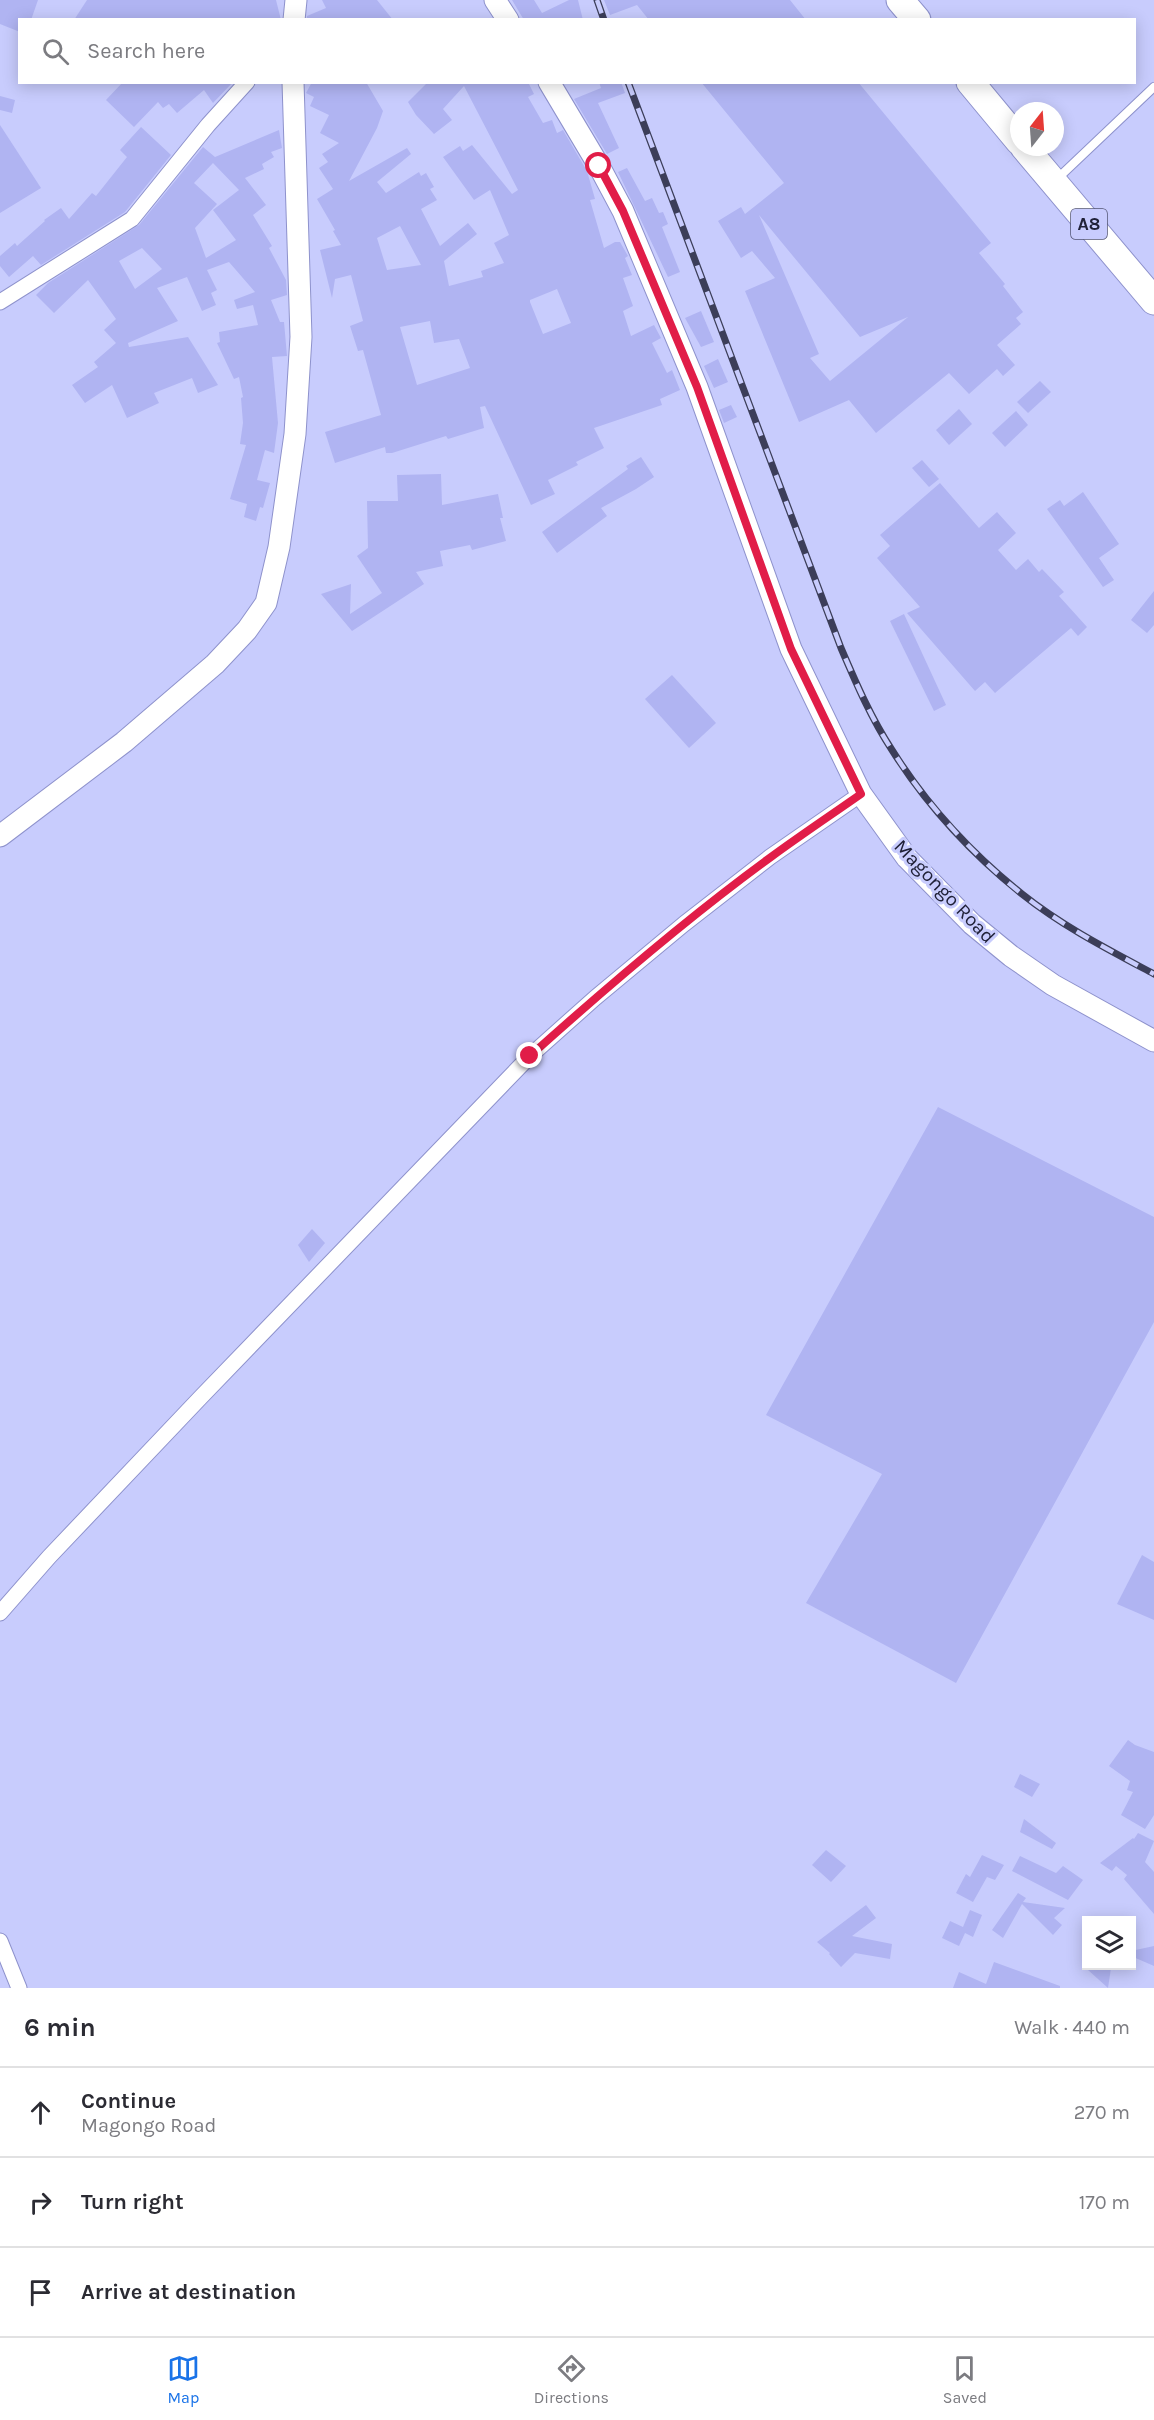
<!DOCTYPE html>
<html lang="en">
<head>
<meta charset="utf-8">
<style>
	body { margin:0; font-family:Karla,sans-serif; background:#f2f2f3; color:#2b2b33 }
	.controls { position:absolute; right:18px; bottom:18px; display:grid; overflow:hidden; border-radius:0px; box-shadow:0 3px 15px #0003 }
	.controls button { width:54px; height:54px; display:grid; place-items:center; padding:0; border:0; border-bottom:2px solid #e1e1e2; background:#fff; color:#2b2b33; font:30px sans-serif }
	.compass { position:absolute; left:1010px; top:102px; width:54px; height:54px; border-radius:50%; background:#fff; box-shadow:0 3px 15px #0003; rotate:17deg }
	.stop { position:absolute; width:18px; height:18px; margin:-14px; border:4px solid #e11d48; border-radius:50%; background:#fff }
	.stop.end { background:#e11d48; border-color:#fff; box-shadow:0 2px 6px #0008 }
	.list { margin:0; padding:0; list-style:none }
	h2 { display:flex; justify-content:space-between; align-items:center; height:78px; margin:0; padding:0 24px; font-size:26px }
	h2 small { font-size:20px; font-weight:400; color:#7c7c81 }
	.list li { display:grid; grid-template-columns:39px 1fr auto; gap:18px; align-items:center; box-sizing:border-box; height:90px; padding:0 24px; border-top:2px solid #e1e1e2 }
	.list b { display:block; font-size:22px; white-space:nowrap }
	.list p { margin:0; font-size:20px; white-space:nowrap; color:#7c7c81 }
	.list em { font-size:20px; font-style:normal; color:#7c7c81 }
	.icon { flex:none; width:33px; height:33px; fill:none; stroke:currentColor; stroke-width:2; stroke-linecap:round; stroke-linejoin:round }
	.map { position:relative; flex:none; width:1154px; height:1988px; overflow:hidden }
	.search { position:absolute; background:#fff; box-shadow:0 3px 15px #0003; left:18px; right:18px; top:18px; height:66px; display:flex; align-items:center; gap:15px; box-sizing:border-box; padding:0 21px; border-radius:0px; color:#7c7c81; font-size:22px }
	.sheet { height:348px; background:#fff }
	nav { display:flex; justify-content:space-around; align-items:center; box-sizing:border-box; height:84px; border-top:2px solid #e1e1e2; background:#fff; font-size:16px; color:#7c7c81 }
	nav a { display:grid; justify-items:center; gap:3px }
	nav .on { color:#1a73e8 }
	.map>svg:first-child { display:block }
	.building { fill:#b0b4f2; fill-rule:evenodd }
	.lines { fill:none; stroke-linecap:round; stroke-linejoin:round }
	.lane-casing { stroke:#8e92cc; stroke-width:10 }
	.street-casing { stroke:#8e92cc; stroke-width:17 }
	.secondary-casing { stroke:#8e92cc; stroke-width:23 }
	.highway-casing { stroke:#8e92cc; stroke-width:29 }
	.lane { stroke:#fff; stroke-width:8 }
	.street { stroke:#fff; stroke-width:15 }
	.secondary { stroke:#fff; stroke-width:21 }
	.highway { stroke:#fff; stroke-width:27 }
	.rail-casing { stroke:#3c3e59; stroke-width:7 }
	.rail { stroke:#c8ccfd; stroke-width:4.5; stroke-dasharray:14; stroke-linecap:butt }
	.route { stroke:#e11d48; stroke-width:8 }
	.labels { text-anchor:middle; stroke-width:6; stroke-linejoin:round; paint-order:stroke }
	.shield { fill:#c8ccfd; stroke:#525473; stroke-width:1.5 }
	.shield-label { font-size:18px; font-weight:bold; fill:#202138 }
	.street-label { font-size:20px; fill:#202138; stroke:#c8ccfd }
</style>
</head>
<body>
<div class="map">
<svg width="1154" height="1988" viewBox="0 0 1154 1988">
	<rect width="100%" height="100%" fill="#c8ccfd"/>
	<g class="building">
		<path d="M0,0h38l-7,20h-11v12l-20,-8z"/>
		<path d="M87,0h189l5,20h-207z"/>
		<path d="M322,0h55l16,20h-86v-4l19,-8z"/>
		<path d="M512,0h22l8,13 27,-13h9l5,20h-59z"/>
		<path d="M604,0h186l16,20h-157l-12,-15 -27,10z"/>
		<path d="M123,82h110l-20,21 -9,-13 -27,23 -8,-9 -6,4 -5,-6 -24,25 -28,-27z"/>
		<path d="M312,82h54l17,29 -6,17 -28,53 58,-33 4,6 -34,28 9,11 33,-21 2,4 5,-3 8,14 -4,2 7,11 -16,9 19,37 28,-23 9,11 -33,27 5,25 34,-9 -2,-6 23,-8 -10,-20 15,-8 -19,-45 -16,10 -31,-43 17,-11 3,5 9,-6 40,49 6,-4 -54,-104 -21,23 9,11 -18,14 -18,-19 -8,-13 20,-20h100l6,12 -6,3 15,26 9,-3 5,13 6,-3 24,41 8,28 -5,1 14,48 11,-6h5l8,14 -3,2 7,17 -9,3 10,28 -10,5 8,25 23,-11 7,13 -9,5 15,30 5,-3 8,20 -20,9 2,6 -68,23 10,20 -28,14 2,3 -30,15 7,14 -24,11 -46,-99 -5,1 4,21 -36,11 -2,-3 -54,17h-6l-1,-6 -50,16 -10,-31 56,-17 -18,-65 -5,1 -8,-25 13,-5 -12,-46 -16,4 -3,19 -12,-48 21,-5 -8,-14 2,-1 -18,-31 16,-10 -14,-21 9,-6 -6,-8 17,-11 -19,-10 9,-18 -19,-9 4,-9 -8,-4zM400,226l21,39 -34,5 -10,-32zM557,289l14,34 -28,11 -13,-32v-2zM430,321l4,22 25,-4 11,29 -53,17 -17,-58z"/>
		<path d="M599,82h22l4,11 -27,10 21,45 -12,6 -33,-55 27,-11z"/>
		<path d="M701,82h157l133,161 -12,10 26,31 -2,2 20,26 -7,6 5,6 -24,21 18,20 -12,11 -6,-7 -28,25 -20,-21 -73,60 -27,-33 -50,22 -54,-131 30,-13 -23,-27 -11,7 -23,-37 23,-14 4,7 39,-31zM759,215l101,122 48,-20 -78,64 -20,-23 9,-4z"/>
		<path d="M0,96l15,4 -3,13 -12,-3z"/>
		<path d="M0,125l41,63 -41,25z"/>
		<path d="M141,127l30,28 -46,57 -84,53 -8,-9 -24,21 -9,-11v-10l15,-13 2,3 28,-25 -1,-1 17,-12 8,11 23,-26 4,3 31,-39 -7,-7z"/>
		<path d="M279,130l3,18 -11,4 3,5 -12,7 2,5 -19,9 21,27 -13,10 19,31 -3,2 17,32 1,15 -16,5 9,22h4l3,34 -15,1 6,66 -4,30 -9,-3 -8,30 13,3 -7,25 -3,-1 -4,14 -12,-4 3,-13 -17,-5 16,-54 -6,-1 3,-21 -2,-25 2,-1 -4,-20 -5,2 -17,-36 3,-1 -1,-10 39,-7 -5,-20 -16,4 -3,-9 21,-8 -26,-30 -22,8 10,20 -6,3 5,12 -14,6 -15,-34 -30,11 21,33 -50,22 1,4 59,-10 30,48 -20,8 -6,-15 -38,15 5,10 -32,15 -15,-33 -27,18 -13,-18 26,-18 -4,-5 22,-19 -12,-13 12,-11 -28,-39 -34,33 -18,-18 12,-12 91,-58 64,-78 12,10zM213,163l26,27 -26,20 23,30 -30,18 -11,-30 22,-24 -23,-21zM142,248l20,21 -27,20 -16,-28z"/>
		<path d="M627,168l18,33 7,-3 7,15 4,-1 5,12 -6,3 18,45 -12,5 -50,-105z"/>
		<path d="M701,311l13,31 -13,5 -16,-29z"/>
		<path d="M718,359l10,23 -14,6 -10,-22z"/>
		<path d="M1040,381l11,11 -23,21 -11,-11z"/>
		<path d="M731,405l6,12 -13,6 -5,-13z"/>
		<path d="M959,409l13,15 -23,21 -13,-15z"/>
		<path d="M1016,411l12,14 -23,22 -13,-14z"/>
		<path d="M641,457l13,20 -18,12 -35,19 6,8 -50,37 -15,-21 86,-63 -2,-3z"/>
		<path d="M922,460l17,19 -10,8 -17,-19z"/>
		<path d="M441,474l1,31 56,-11 5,24h-3l6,23 -34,9 -2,-5 -30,6 3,15 -27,6 8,12 -72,47 -31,-37 30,-10 -1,30 32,-21 -25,-37 11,-8 -1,-47h31l-1,-26z"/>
		<path d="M940,483l39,45 18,-16 19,21 -18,17 18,20 12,-11 11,13 3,-3 22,23 -5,4 28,31 -9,9 -7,-8 -76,65 -10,-11 -10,9 -68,-78 13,-6 -43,-49 13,-12 -10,-11z"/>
		<path d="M1083,492l36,52 -20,14 15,22 -11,7 -56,-78 13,-9 4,6z"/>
		<path d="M1154,591v34l-7,8 -16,-13z"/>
		<path d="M904,614l42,91 -12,6 -44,-90z"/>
		<path d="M672,675l44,48 -27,25 -44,-49z"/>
		<path d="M938,1107l216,110v105l-198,361 -150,-80 76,-129 -116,-59z"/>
		<path d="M312,1229l13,14 -16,19 -11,-17z"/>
		<path d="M1142,1555l12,7v58l-37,-16z"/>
		<path d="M1128,1740l7,5 19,7v63l-9,14 -24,-14 12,-23 -6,-2 3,-9 -21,-15z"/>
		<path d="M1020,1774l20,10 -8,13 -18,-10z"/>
		<path d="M1024,1819l32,24 -4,6 -32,-17z"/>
		<path d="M1138,1833l16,8 -9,21 9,10v42l-30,-35 3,-4 -11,-9 -4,5 -12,-8 33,-25 1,1z"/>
		<path d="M826,1850l20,16 -15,16 -19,-17z"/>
		<path d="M982,1855l22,10 -9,15 -8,-3 -14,25 -17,-9 10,-19 4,3z"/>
		<path d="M1020,1856l36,17 7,-7 20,14 -15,20 -56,-29z"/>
		<path d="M1018,1893l8,5 -3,4 42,6 -11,10 8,7 -9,10 -31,-31 -19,34 -11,-8z"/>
		<path d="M866,1905l10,13 -24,18 40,8 -2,15 -35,-6 -14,14 -12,-13 1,-1 -13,-11z"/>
		<path d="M970,1910l12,5 -9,22 -8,-4 -6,13 -17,-8 8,-17 13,6z"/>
		<path d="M1154,1946v20l-23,-10v-5z"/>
		<path d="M994,1962l66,24v2h-107l6,-16 27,12z"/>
		<path d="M1111,1968l-3,20 -20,-18z"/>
	</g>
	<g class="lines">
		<g class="lane-casing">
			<path id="lane" d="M1057,179l97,-92"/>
		</g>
		<g class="street-casing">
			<g id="street">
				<path d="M0,302l132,-83 76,-94 39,-43"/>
				<path d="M0,1613l49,-56 151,-159 330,-342 65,-58 89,-74 86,-67 91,-63"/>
				<path d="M0,1941l19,47"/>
			</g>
		</g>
		<g class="secondary-casing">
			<g id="secondary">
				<path d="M495,0l13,20"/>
				<path d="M294,20l2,-20"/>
				<path d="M549,82l50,84 24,45 74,176 94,262 70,145 46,64 65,66 39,32 42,29 101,56"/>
				<path d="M0,836l124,-94 91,-78 32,-34 19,-27 13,-56 16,-113 6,-97 -8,-255"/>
			</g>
		</g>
		<g class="highway-casing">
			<g id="highway">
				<path d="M900,0l17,20"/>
				<path d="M970,82l49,59"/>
				<path d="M1024,147l130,154"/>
			</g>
		</g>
		<use href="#lane" class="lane"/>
		<use href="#street" class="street"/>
		<use href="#secondary" class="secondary"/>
		<use href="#highway" class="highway"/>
		<g class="rail-casing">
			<g id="rail">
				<path d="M597,0l7,20"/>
				<path d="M628,82l213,566c15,35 30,70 51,102 34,54 80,104 130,144 40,32 87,56 132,80"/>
			</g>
		</g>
		<use href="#rail" class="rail"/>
	</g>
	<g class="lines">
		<path class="route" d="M530,1056c78,-70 157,-138 241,-199 30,-22 60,-42 90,-63l-70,-145 -94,-262 -74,-176 -24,-45"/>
	</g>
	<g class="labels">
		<rect class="shield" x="1071" y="209" width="36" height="30" rx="4.5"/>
		<g class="shield-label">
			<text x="1089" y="230">A8</text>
		</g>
		<g class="street-label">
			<text transform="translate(945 891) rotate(46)" y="7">Magongo Road</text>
		</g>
	</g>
</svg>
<div class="controls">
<button><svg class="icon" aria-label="layers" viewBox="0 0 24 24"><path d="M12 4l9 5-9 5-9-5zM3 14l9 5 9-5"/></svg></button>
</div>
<svg class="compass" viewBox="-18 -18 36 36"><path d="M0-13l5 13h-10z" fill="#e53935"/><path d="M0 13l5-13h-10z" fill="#7c7c81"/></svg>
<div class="stop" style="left:599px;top:166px"></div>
<div class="stop end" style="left:530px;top:1056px"></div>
<div class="search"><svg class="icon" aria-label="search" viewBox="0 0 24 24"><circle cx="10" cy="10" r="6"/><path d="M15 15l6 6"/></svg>Search here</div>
</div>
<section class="sheet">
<h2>6 min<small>Walk · 440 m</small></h2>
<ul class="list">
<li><svg class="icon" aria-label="ahead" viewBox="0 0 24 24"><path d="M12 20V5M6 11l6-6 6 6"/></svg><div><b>Continue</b><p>Magongo Road</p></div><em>270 m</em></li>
<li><svg class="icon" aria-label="right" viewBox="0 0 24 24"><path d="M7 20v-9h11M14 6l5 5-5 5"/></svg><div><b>Turn right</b></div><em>170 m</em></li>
<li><svg class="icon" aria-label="arrive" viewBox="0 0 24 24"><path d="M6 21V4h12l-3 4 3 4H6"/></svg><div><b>Arrive at destination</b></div></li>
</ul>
</section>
<nav>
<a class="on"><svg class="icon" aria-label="map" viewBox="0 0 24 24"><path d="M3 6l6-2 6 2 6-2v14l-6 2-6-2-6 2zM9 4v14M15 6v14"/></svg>Map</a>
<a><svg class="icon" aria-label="directions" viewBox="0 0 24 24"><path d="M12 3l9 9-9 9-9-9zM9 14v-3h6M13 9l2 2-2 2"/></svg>Directions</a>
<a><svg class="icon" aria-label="saved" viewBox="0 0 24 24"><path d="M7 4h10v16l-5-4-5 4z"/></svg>Saved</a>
</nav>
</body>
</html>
